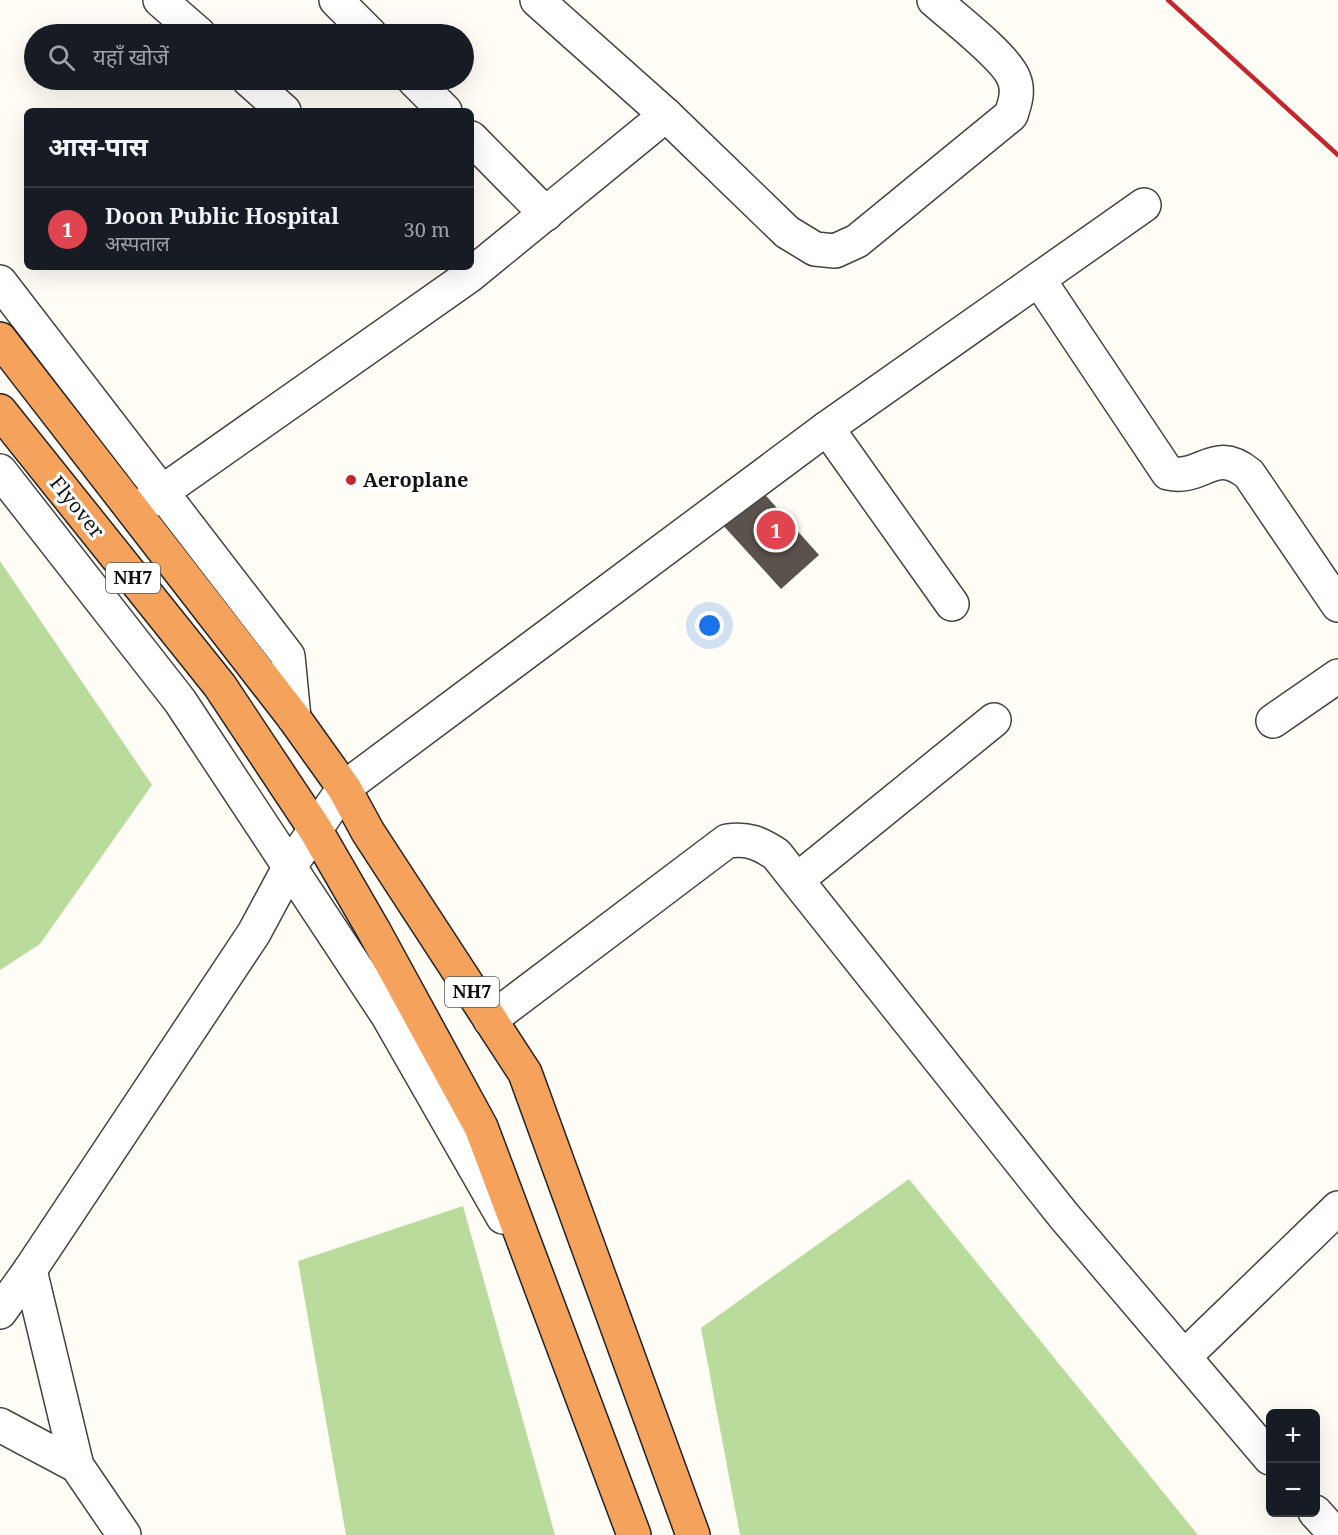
<!DOCTYPE html>
<html lang="hi">
<head>
<meta charset="utf-8">
<style>
	body { margin:0; font-family:"Noto Serif","Noto Sans Devanagari",serif; background:#242831; color:#f1f3f6 }
	.controls { position:absolute; right:18px; bottom:18px; display:grid; overflow:hidden; border-radius:9px; box-shadow:0 6px 24px #0002 }
	.controls button { width:54px; height:54px; display:grid; place-items:center; padding:0; border:0; border-bottom:2px solid #363941; background:#171b24; color:#f1f3f6; font:30px sans-serif }
	.you { position:absolute; left:710px; top:626px; width:21px; height:21px; margin:-15px; border:4px solid #fff; border-radius:50%; background:#1a73e8; box-shadow:0 0 0 9px #1a73e833 }
	.badge { display:grid; place-items:center; width:39px; height:39px; border-radius:50%; background:#b45309; color:#fff; font-size:20px; font-weight:700 }
	.pin { position:absolute; translate:-50% -50%; border:3px solid #fff; box-shadow:0 2px 6px #0006 }
	.list { margin:0; padding:0; list-style:none }
	h2 { display:flex; justify-content:space-between; align-items:center; height:78px; margin:0; padding:0 24px; font-size:26px }
	h2 small { font-size:20px; font-weight:400; color:#9ea1a6 }
	.list li { display:grid; grid-template-columns:39px 1fr auto; gap:18px; align-items:center; box-sizing:border-box; height:84px; padding:0 24px; border-top:2px solid #363941 }
	.list b { display:block; font-size:22px; white-space:nowrap }
	.list p { margin:0; font-size:20px; white-space:nowrap; color:#9ea1a6 }
	.list em { font-size:20px; font-style:normal; color:#9ea1a6 }
	.icon { flex:none; width:33px; height:33px; fill:none; stroke:currentColor; stroke-width:2; stroke-linecap:round; stroke-linejoin:round }
	.map { position:relative; flex:none; width:1338px; height:1535px; overflow:hidden }
	.search { position:absolute; background:#171b24; box-shadow:0 6px 24px #0002; left:24px; top:24px; width:450px; height:66px; display:flex; align-items:center; gap:15px; box-sizing:border-box; padding:0 21px; border-radius:33px; color:#9ea1a6; font-size:22px }
	.panel { position:absolute; background:#171b24; box-shadow:0 6px 24px #0002; left:24px; top:108px; width:450px; height:162px; border-radius:9px }
	.map>svg:first-child { display:block }
	.forest { fill:#b9dc9c }
	.building { fill:#5a524d }
	.lines { fill:none; stroke-linecap:round; stroke-linejoin:round }
	.minor-casing { stroke:#444; stroke-width:36 }
	.highway-casing { stroke:#222; stroke-width:36 }
	.minor { stroke:#fff; stroke-width:33 }
	.highway { stroke:#f5a25d; stroke-width:33 }
	.rail { stroke:#c4262e; stroke-width:4.5 }
	.poi-dot { fill:#c4262e; stroke:#fff; stroke-width:2 }
	.labels { text-anchor:middle; stroke-width:6; stroke-linejoin:round; paint-order:stroke }
	.shield { fill:#fff; stroke:#585858; stroke-width:1.5 }
	.shield-label { font-size:18px; font-weight:bold; fill:#111 }
	.poi-label { font-size:20px; font-weight:bold; fill:#111; stroke:#fff; text-anchor:start }
	.street-label { font-size:20px; fill:#111; stroke:#fff }
</style>
</head>
<body>
<div class="map">
<svg width="1338" height="1535" viewBox="0 0 1338 1535">
	<rect width="100%" height="100%" fill="#fffdf5"/>
	<g class="forest">
		<path d="M0,561l152,224 -112,159 -40,26z"/>
		<path d="M909,1179l289,356h-458l-39,-207z"/>
		<path d="M463,1206l92,329h-209l-48,-274z"/>
	</g>
	<path class="building" d="M760,489l59,66 -38,34 -60,-66z"/>
	<g class="lines">
		<g class="minor-casing">
			<g id="minor">
				<path d="M160,0l39,34"/>
				<path d="M336,0l34,34"/>
				<path d="M537,0l129,115 121,117 28,17 20,2 22,-10 154,-126c4,-12 8,-24 3,-36 -7,-21 -62,-63 -80,-79"/>
				<path d="M249,80l35,31"/>
				<path d="M414,80l31,31"/>
				<path d="M471,138l75,76"/>
				<path d="M1039,280l129,193c35,8 46,-28 81,1l89,131"/>
				<path d="M0,282l288,374 6,62"/>
				<path d="M827,428l125,176"/>
				<path d="M0,471l180,230 208,315 115,201"/>
				<path d="M135,511l334,-235 197,-161"/>
				<path d="M1273,721l65,-45"/>
				<path d="M797,880l197,-160"/>
				<path d="M490,1020l237,-179c21,-3 32,2 49,13l288,362 206,242"/>
				<path d="M30,1270l224,-337 36,-67 54,-78 483,-360 317,-223"/>
				<path d="M0,1312l30,-42 47,196 47,69"/>
				<path d="M1185,1356l153,-148"/>
				<path d="M0,1425l77,41"/>
				<path d="M1315,1512l21,23"/>
			</g>
		</g>
		<g class="highway-casing">
			<g id="highway">
				<path d="M0,339l294,379 50,70 24,44 157,241 168,462"/>
				<path d="M0,411l220,275 95,143 59,102 107,196 153,408"/>
			</g>
		</g>
		<use href="#minor" class="minor"/>
		<use href="#highway" class="highway"/>
		<path class="rail" d="M1168,0l170,155"/>
	</g>
	<circle class="poi-dot" cx="351" cy="480" r="6"/>
	<g class="labels">
		<g class="shield">
			<rect x="106" y="563" width="54" height="30" rx="4.5"/>
			<rect x="445" y="977" width="54" height="30" rx="4.5"/>
		</g>
		<g class="shield-label">
			<text x="133" y="584">NH7</text>
			<text x="472" y="998">NH7</text>
		</g>
		<g class="poi-label">
			<text x="363" y="487">Aeroplane</text>
		</g>
		<g class="street-label">
			<text transform="translate(77 507) rotate(51)" y="7">Flyover</text>
		</g>
	</g>
</svg>
<div class="controls">
<button>+</button>
<button>−</button>
</div>
<div class="you"></div>
<div class="pin badge" style="left:776px;top:530px;background:#e0444e">1</div>
<div class="search"><svg class="icon" aria-label="search" viewBox="0 0 24 24"><circle cx="10" cy="10" r="6"/><path d="M15 15l6 6"/></svg>यहाँ खोजें</div>
<section class="panel">
<h2>आस-पास<small></small></h2>
<ul class="list">
<li><span class="badge" style="background:#e0444e">1</span><div><b>Doon Public Hospital</b><p>अस्पताल</p></div><em>30 m</em></li>
</ul>
</section>
</div>
</body>
</html>
